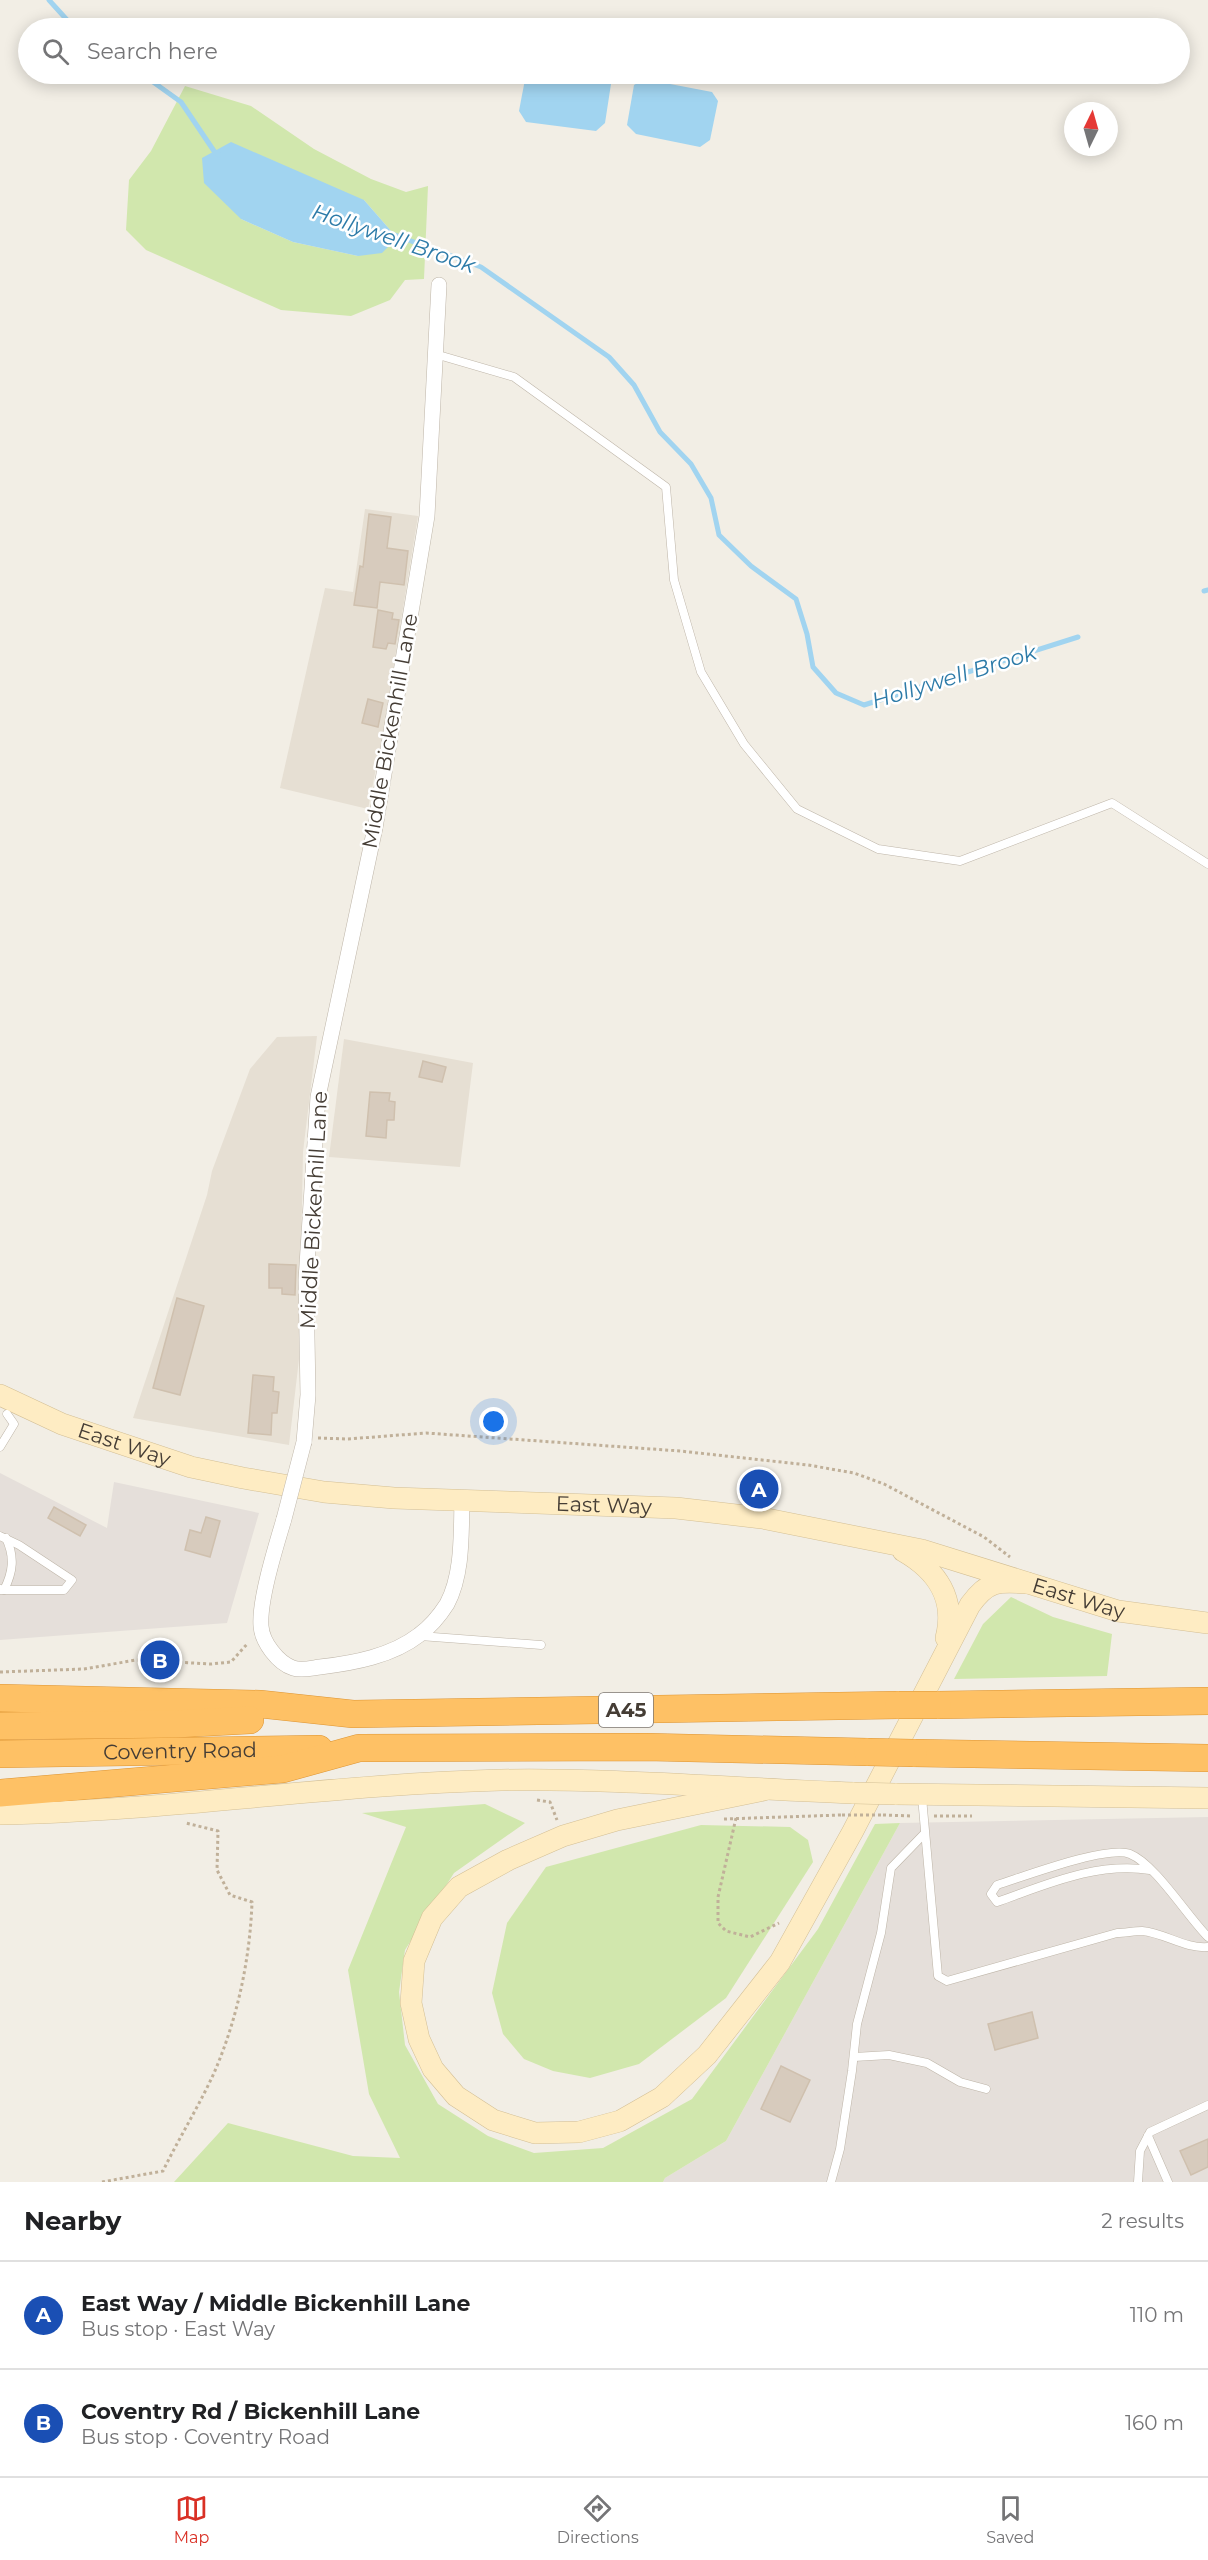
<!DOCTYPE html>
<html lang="en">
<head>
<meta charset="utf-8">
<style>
	body { margin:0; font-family:Montserrat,sans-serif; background:#f2f2f2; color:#202124 }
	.compass { position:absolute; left:1064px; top:102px; width:54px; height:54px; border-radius:50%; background:#fff; box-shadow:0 3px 15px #0003; rotate:5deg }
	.you { position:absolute; left:494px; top:1422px; width:21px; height:21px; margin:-15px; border:4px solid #fff; border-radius:50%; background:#1a73e8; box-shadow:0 0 0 9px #1a73e833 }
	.badge { display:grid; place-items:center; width:39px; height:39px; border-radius:50%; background:#d93025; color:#fff; font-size:20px; font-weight:700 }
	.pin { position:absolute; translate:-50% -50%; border:3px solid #fff; box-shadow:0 2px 6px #0006 }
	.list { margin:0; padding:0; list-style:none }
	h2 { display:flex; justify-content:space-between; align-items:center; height:78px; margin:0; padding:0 24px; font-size:26px }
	h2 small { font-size:20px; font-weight:400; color:#757577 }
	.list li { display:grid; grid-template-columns:39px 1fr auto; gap:18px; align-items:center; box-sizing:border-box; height:108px; padding:0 24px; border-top:2px solid #e0e0e0 }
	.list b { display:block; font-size:22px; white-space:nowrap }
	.list p { margin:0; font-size:20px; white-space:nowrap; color:#757577 }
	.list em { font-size:20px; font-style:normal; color:#757577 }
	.icon { flex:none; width:33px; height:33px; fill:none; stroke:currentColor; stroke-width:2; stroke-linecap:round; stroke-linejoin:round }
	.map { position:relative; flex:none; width:1208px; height:2182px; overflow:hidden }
	.search { position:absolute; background:#fff; box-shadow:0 3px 15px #0003; left:18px; right:18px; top:18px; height:66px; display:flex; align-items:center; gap:15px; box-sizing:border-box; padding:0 21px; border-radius:33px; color:#757577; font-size:22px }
	.sheet { height:294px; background:#fff }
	nav { display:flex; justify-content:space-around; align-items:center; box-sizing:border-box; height:84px; border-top:2px solid #e0e0e0; background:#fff; font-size:16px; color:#757577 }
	nav a { display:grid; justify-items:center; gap:3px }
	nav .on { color:#d93025 }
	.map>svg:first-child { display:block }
	.residential { fill:#e6dfd3 }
	.industrial { fill:#e5dfda }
	.green { fill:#d1e7ad; fill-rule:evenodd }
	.water { fill:#a1d4f0 }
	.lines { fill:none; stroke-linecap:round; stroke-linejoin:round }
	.stream { stroke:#a1d4f0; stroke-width:5 }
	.building { fill:#d7cbbd; stroke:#cfc0ae; stroke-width:1.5 }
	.lane-casing { stroke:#beb5a8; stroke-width:9 }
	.street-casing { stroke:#beb5a8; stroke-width:16 }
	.secondary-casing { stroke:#d3bf95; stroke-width:22 }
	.highway-casing { stroke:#dd9534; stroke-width:28 }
	.path { stroke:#c0b099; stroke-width:3; stroke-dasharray:3 3; stroke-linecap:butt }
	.lane { stroke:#fff; stroke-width:8 }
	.street { stroke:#fff; stroke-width:15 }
	.secondary { stroke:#feecc3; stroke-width:21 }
	.highway { stroke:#fec165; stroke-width:27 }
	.street-bridge-casing { stroke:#beb5a8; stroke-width:16; stroke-linecap:butt }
	.secondary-bridge-casing { stroke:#d3bf95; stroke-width:22; stroke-linecap:butt }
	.highway-bridge-casing { stroke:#dd9534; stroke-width:28; stroke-linecap:butt }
	.path-bridge { stroke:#c0b099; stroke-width:3; stroke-dasharray:3 3; stroke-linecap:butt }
	.street-bridge { stroke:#fff; stroke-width:15 }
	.secondary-bridge { stroke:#feecc3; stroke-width:21 }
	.highway-bridge { stroke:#fec165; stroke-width:27 }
	.labels { text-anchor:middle; stroke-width:5; stroke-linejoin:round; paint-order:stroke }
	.shield { fill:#fff; stroke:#7d7772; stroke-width:1.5 }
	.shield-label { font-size:20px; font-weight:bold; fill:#453d35 }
	.street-label { font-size:21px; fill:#453d35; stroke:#fff }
	.water-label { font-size:22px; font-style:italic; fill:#2d7ba8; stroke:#fff }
</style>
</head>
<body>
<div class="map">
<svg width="1208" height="2182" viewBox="0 0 1208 2182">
	<rect width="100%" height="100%" fill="#f2eee5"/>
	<g class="residential">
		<path d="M365,509l53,7 -36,222 -14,71 -88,-21 45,-200 28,4z"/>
		<path d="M317,1036l-14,116 -4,207 -10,86 -156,-27 74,-223 5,-24 38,-102 27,-32z"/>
		<path d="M344,1039l129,24 -13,104 -131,-10z"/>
	</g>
	<g class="industrial">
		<path d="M0,1473l107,55 7,-46 145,31 -32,110 -227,17z"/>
		<path d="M1208,1817v365h-545l2,-4 61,-37 174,-318z"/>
	</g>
	<g class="green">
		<path d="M185,86l66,20 63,43 57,30 35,13 22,-6 -4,93 -19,1 -15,20 -39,16 -70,-6 -135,-60 -20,-20 3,-50 22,-29zM364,200l27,31 -33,25 -65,-14 -52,-23z"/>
		<path d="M1011,1597l42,20 59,17 -5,42 -153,3 29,-55z"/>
		<path d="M485,1804l40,19 -71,50 -49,77 -6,42 6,53 33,59 50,32 46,17 69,-5 89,-49 126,-170 57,-105 25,-1 -174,318 -61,37 -2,4h-489l54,-59 125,33 47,2 -31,-64 -21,-124 58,-143 -44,-14z"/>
		<path d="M701,1825l89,2 18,13 5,22 -87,136 -87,66 -49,14 -37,-7 -29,-12 -21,-25 -11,-41 15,-70 39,-56z"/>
	</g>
	<g class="water">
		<path d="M526,74h79l6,10 -6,39 -9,8 -70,-9 -7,-11z"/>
		<path d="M644,79l68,13 6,9 -8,39 -10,7 -64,-13 -9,-9 7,-40z"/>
		<path d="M231,142l133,58 27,31 8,5 -17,17 -24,3 -65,-14 -52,-23 -37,-36 -2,-25z"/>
	</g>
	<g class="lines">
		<g class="stream">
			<path d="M49,0l19,21 10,7"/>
			<path d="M142,74l39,28 33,49 5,4"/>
			<path d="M395,235l86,32 128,90 25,28 26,47 31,32 20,34 8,37 32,31 45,33 11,35 6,33 23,26 28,12 214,-68"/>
			<path d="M1204,591l4,-1"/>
		</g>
	</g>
	<g class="building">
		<path d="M369,514l22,3 -4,31 21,3 -4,34 -24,-3 -3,26 -23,-3 6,-39 3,1z"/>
		<path d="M378,610l15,3 -1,6 7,1 -4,24 -7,-1 -2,6 -13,-2z"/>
		<path d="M368,699l15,4 -5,24 -16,-4z"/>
		<path d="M423,1061l23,6 -4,15 -23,-5z"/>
		<path d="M370,1092l20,1 -1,8 6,1 -1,18h-7l-1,18 -20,-2z"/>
		<path d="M269,1264l27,1 -1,30 -13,-1v-6h-13z"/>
		<path d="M177,1298l27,8 -24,89 -27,-7z"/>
		<path d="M253,1375l21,2 -1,14 6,1 -2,21h-5l-1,22 -23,-2z"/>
		<path d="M54,1507l32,18 -6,11 -32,-18z"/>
		<path d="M206,1517l14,4 -10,36 -25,-7 5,-20 11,3z"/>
		<path d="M1032,2012l6,26 -43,12 -7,-26z"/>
		<path d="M781,2066l29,14 -20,42 -29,-13z"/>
		<path d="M1208,2139v28l-17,8 -11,-24z"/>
	</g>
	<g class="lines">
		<g class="lane-casing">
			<g id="lane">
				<path d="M435,354l79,23 152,110 8,93 27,92 43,72 53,65 81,40 82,12 152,-58 96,61"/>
				<path d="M0,1447l14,-23 -7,-10"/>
				<path d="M0,1536l19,9 53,35 -8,10h-64"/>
				<path d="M0,1589l4,1c9,-18 11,-33 2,-52"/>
				<path d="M420,1636l121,9"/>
				<path d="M922,1797l16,179 9,5 170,-48c8,0 17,-2 25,-2 23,2 43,18 66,16"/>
				<path d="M1150,1870c-54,-8 -102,14 -153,32l-6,-8 6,-9c26,-8 110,-40 133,-31 25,10 57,62 78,83"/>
				<path d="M854,2057l35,-2 38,8 33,19 26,7"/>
				<path d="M1148,2136l20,46"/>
				<path d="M831,2182l9,-33 12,-78 5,-47 24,-91 10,-65 33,-34"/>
				<path d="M1138,2182l2,-31 10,-19 58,-27"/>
			</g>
		</g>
		<g class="street-casing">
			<g id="street">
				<path d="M304,1442l4,-47 -2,-115 12,-183 57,-269 52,-312 12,-231"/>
				<path d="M284,1519c-8,27 -25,81 -23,107 1,16 17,37 32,42 8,3 19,0 27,-1 34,-4 72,-11 99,-32 11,-8 21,-20 28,-31 16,-30 14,-70 15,-103"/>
			</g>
		</g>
		<g class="secondary-casing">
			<g id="secondary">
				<path id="s1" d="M0,1395l62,29 129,43 52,11 81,14 70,6 282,10 86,10 160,32 196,61 90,12"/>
				<path d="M903,1551c35,20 53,48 43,87"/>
				<path d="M764,1790l-147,30 -54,16 -55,24 -49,27 -27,31 -18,43 -3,42 8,36 14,30 23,27 37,24 42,13 44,-1 41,-11 42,-24 45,-42 73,-93 73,-131 117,-226c18,-25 28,-24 57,-22"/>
				<path d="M895,1794l313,4"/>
				<path d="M0,1814c167,-3 334,-30 501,-34 118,-2 235,9 353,13"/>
			</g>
		</g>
		<g class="highway-casing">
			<g id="highway">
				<path d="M0,1698l260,6 93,10 546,-9"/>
				<path d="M937,1705l271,-4"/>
				<path d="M0,1726l175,-2 75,-4"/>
				<path d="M913,1753l295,5"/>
				<path id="s2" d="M0,1754l319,-5"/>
				<path d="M0,1793l283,-24 76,-21 287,-1 222,5"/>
			</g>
		</g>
		<g class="path">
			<path d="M318,1438l30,1 78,-6 254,18 128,14 46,8 30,11 100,53 26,20"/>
			<path d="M0,1672l84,-3 52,-9 75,4 20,-2 17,-19"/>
			<path d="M537,1800l13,2 7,18"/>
			<path d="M883,1815l29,1"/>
			<path d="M934,1816h38"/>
			<path d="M736,1818l-18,79v26l8,8 24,6 29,-14"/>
			<path d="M724,1819l117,-4"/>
			<path d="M102,2182l61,-11c16,-33 36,-65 51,-98 23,-53 36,-113 38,-171l-22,-7 -13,-25 1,-39 -32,-8"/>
		</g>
		<use href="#lane" class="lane"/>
		<use href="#street" class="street"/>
		<use href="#secondary" class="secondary"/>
		<use href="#highway" class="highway"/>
		<g class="street-bridge-casing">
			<path id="street-bridge" d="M284,1519l20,-77"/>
		</g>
		<g class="secondary-bridge-casing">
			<path id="secondary-bridge" d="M854,1793l41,1"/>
		</g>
		<g class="highway-bridge-casing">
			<g id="highway-bridge">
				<path d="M899,1705h38"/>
				<path d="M868,1752l45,1"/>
			</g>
		</g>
		<path class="path-bridge" d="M842,1815h41"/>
		<use href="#street-bridge" class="street-bridge"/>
		<use href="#secondary-bridge" class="secondary-bridge"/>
		<use href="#highway-bridge" class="highway-bridge"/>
	</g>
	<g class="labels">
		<rect class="shield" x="599" y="1693" width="54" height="34" rx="4.5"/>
		<g class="shield-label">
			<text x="626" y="1717">A45</text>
		</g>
		<g class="street-label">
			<text transform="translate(390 731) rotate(-80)" y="7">Middle Bickenhill Lane</text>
			<text transform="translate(314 1210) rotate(-87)" y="7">Middle Bickenhill Lane</text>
			<text dy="7" stroke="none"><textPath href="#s1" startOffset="134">East Way</textPath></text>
			<text dy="7" stroke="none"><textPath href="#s1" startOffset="620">East Way</textPath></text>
			<text dy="7" stroke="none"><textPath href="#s1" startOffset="1106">East Way</textPath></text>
			<text dy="7" stroke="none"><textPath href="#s2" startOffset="180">Coventry Road</textPath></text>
		</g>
		<g class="water-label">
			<text transform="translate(394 238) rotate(19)" y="8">Hollywell Brook</text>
			<text transform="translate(954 676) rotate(-17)" y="8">Hollywell Brook</text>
		</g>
	</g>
</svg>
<svg class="compass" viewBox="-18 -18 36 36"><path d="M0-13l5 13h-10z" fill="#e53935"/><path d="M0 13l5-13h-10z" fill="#757577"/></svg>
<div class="you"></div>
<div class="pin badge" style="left:759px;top:1489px;background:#1a4fb4">A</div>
<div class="pin badge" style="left:160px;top:1660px;background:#1a4fb4">B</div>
<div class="search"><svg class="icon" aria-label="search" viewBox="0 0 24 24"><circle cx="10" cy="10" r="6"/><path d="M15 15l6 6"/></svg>Search here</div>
</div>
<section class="sheet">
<h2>Nearby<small>2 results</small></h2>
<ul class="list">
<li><span class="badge" style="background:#1a4fb4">A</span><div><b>East Way / Middle Bickenhill Lane</b><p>Bus stop · East Way</p></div><em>110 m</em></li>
<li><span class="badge" style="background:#1a4fb4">B</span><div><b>Coventry Rd / Bickenhill Lane</b><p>Bus stop · Coventry Road</p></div><em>160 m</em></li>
</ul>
</section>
<nav>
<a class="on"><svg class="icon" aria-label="map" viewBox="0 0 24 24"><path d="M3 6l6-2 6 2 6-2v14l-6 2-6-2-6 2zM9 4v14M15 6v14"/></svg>Map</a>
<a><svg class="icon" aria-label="directions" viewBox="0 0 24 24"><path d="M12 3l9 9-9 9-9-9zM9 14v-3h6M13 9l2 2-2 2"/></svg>Directions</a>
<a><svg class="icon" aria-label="saved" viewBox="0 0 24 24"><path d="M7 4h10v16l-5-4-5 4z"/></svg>Saved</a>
</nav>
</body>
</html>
